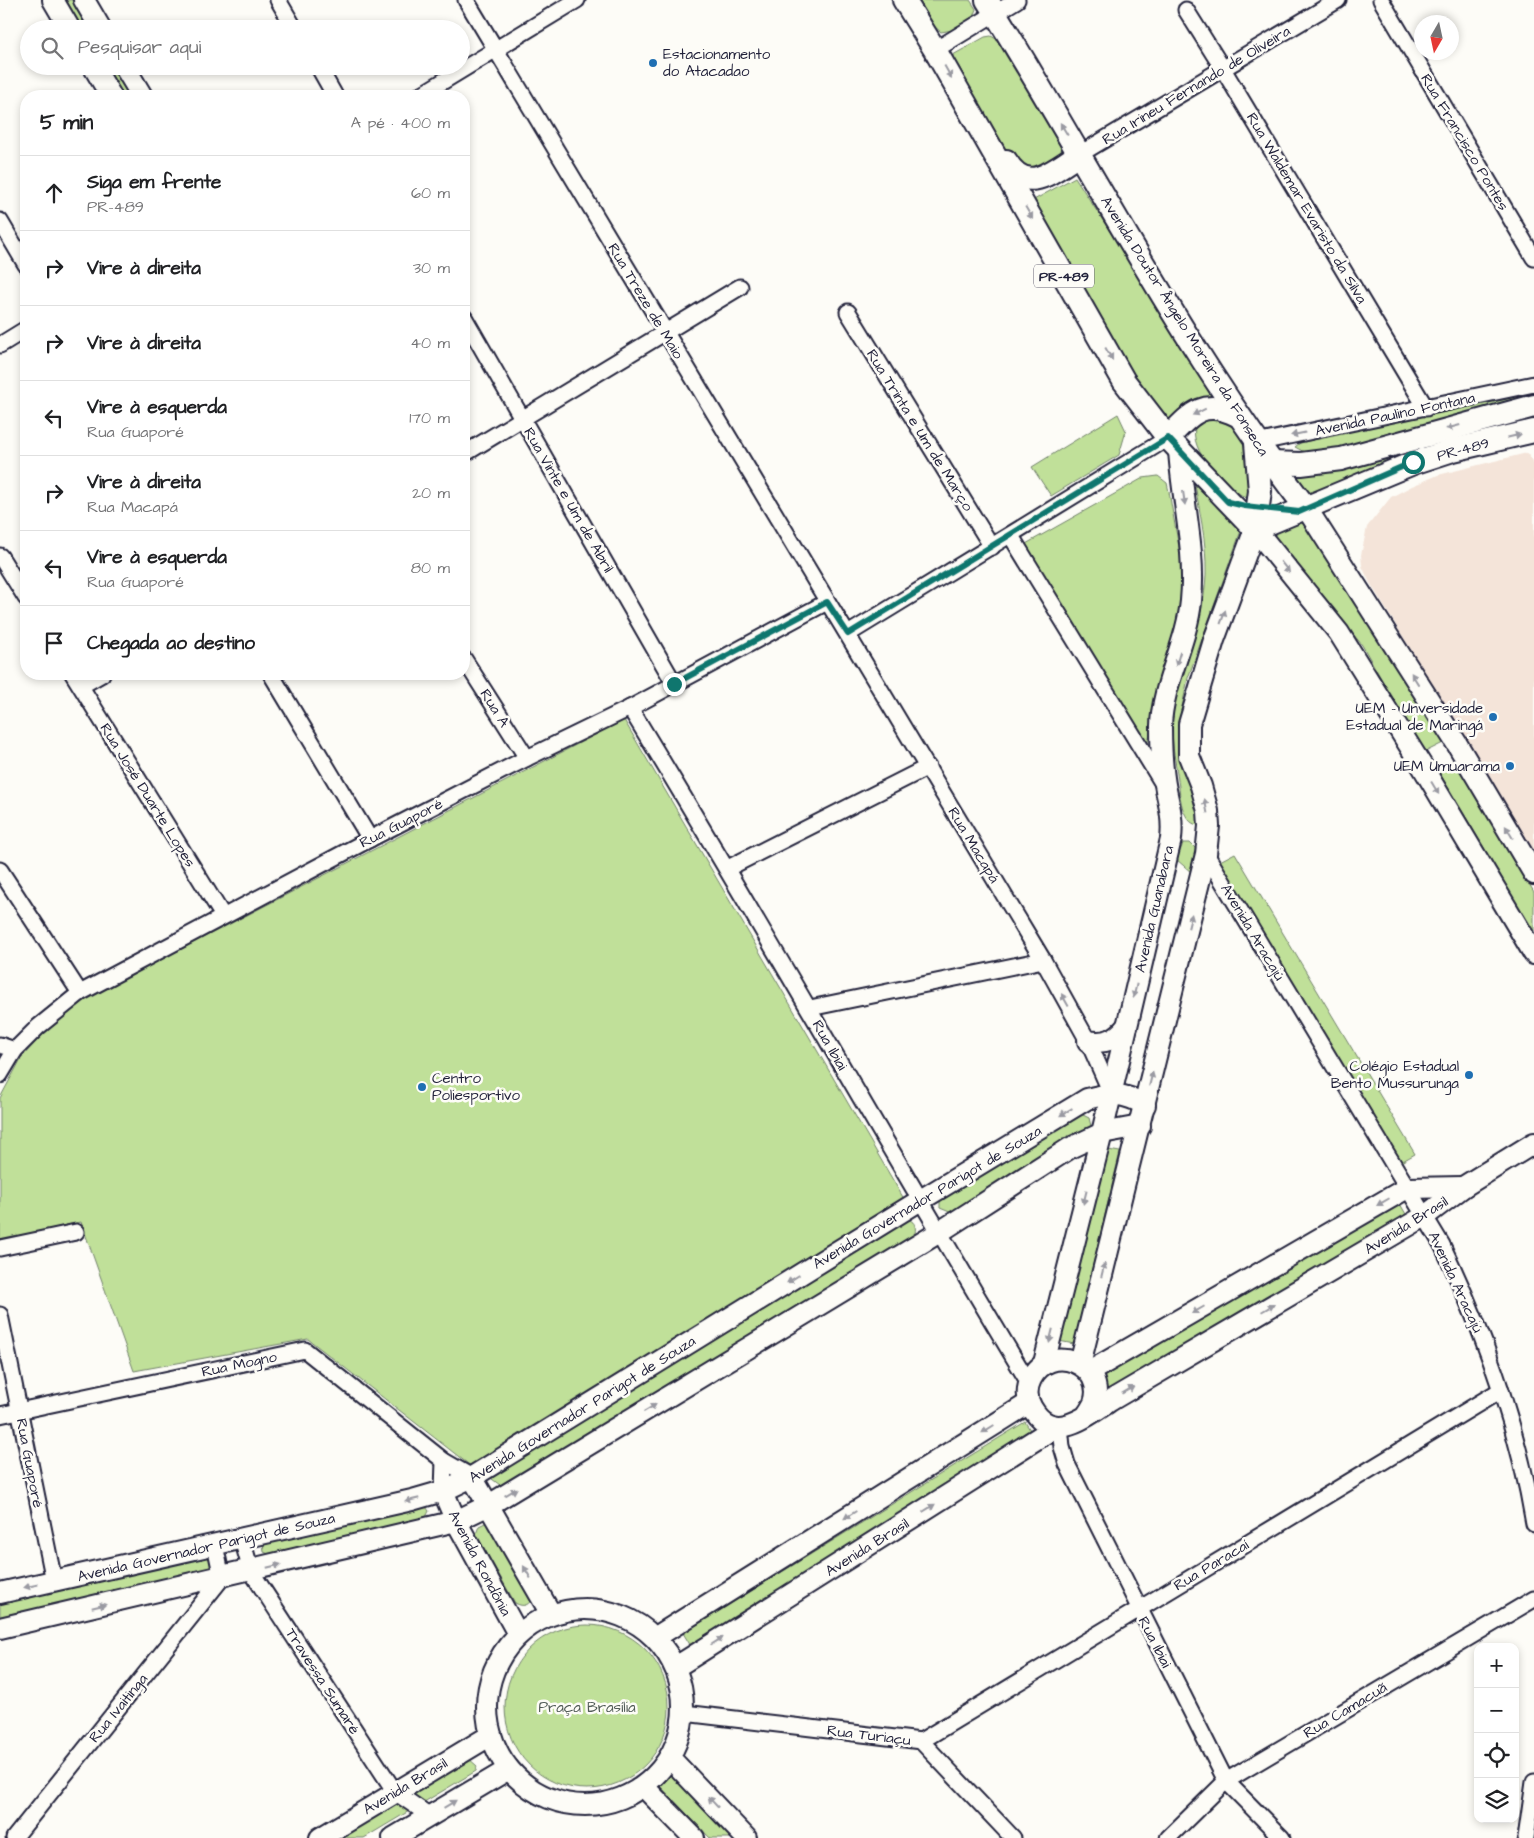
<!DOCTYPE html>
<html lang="pt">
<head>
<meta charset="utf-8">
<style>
	body { margin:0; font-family:"Architects Daughter",sans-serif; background:#f6f6f6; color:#202124 }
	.controls { position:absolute; right:15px; bottom:15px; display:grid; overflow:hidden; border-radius:10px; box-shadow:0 2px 8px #0003 }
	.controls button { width:45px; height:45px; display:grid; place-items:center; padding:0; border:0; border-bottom:1px solid #e0e0e0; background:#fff; color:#202124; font:25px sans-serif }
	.compass { position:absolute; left:1414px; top:15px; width:45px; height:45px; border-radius:50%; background:#fff; box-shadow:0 2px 8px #0003; rotate:189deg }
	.stop { position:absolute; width:15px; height:15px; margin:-11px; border:4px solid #0f766e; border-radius:50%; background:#fff }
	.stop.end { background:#0f766e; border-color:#fff; box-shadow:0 1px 5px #0008 }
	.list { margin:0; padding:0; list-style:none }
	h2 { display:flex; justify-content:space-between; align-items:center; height:65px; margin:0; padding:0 20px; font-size:21px }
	h2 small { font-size:16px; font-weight:400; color:#757577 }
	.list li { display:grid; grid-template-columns:32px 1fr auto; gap:15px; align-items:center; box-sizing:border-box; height:75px; padding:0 20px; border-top:1px solid #e0e0e0 }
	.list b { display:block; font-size:19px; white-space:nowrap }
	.list p { margin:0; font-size:16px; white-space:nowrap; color:#757577 }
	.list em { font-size:16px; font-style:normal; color:#757577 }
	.icon { flex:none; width:28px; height:28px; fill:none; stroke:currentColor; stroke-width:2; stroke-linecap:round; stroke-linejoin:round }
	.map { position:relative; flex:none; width:1534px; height:1838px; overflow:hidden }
	.search { position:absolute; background:#fff; box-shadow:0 2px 8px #0003; left:20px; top:20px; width:450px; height:55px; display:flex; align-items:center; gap:12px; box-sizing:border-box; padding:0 18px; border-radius:28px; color:#757577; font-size:19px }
	.panel { position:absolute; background:#fff; box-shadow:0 2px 8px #0003; left:20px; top:90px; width:450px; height:590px; border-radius:20px }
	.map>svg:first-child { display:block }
	.built { fill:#f4e4d9 }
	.green { fill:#c0e099; stroke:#71816a }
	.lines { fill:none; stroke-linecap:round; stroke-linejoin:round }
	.street-casing { stroke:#22223b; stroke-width:19 }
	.secondary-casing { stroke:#22223b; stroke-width:24 }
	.primary-casing { stroke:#22223b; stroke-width:26 }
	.street { stroke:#fdfcf7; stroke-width:15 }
	.secondary { stroke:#fdfcf7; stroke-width:20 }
	.primary { stroke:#fdfcf7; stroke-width:22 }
	.oneway { fill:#9a9aa2 }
	.route { stroke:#0f766e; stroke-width:6 }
	.poi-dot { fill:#1f6fb2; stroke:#fdfcf7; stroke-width:2 }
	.labels { text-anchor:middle; stroke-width:5; stroke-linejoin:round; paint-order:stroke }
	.shield { fill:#fdfcf7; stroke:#646373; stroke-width:1 }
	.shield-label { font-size:14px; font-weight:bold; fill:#22223b }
	.poi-label { font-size:15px; fill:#22223b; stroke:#fdfcf7; text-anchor:end }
	.street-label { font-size:15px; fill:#22223b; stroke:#fdfcf7 }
	.park-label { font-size:15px; fill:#515b57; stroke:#fdfcf7 }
</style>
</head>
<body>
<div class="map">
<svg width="1534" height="1838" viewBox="0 0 1534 1838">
	<rect width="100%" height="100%" fill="#fdfcf7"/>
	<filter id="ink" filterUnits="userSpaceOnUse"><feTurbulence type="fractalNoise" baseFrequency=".02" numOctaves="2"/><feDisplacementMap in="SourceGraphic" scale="10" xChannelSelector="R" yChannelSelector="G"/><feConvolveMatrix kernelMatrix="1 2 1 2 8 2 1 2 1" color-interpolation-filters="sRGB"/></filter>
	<g filter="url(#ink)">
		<path class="built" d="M1527,453l7,11v387l-164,-268 -8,-17 -1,-11 6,-28 24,-30 21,-11 26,-11z"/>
		<g class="green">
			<path d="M62,0h10l18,29h-10z"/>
			<path d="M919,0h51l6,9 -3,8 -20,13 -12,2 -6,-5z"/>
			<path d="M991,36l9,5 61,106 1,12 -31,17 -31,-33 -48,-82 1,-6 32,-18z"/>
			<path d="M102,66h10l18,30h-10z"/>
			<path d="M1075,177l141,220c-25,-2 -36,11 -44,33l-31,-44 -109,-185z"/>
			<path d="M1534,389v12l-136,30 -55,19 -35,4 -13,-7 5,-4z"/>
			<path d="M1118,414l8,17 -7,24 -68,41 -19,-29z"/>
			<path d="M1212,415c6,3 12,5 18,9 22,15 19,53 21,76 -23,-9 -65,-50 -55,-75z"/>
			<path d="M1534,416v12l-225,71 -19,-24z"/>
			<path d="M1193,472l49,56 -54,150 -10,48 3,19 20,77 -3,3c-15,-2 -18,-26 -19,-38 -4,-30 -11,-57 -4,-87 10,-45 29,-77 31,-126 1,-34 -8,-68 -13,-102z"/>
			<path d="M1158,476l9,7 2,9 13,72 -1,53 -15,40 -19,90 -123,-202 119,-67z"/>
			<path d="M1301,520l143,220 -1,3 -16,8 -6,-3 -59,-103 -89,-109v-4z"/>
			<path d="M624,720l280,479 -432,268 -164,-128 -174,32 -53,-149 -81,18v-142l22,-41 24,-26 33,-29z"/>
			<path d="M1452,761l4,1 78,130v39l-95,-159 2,-5z"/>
			<path d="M1183,843h7l6,6 -5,23 -14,-12z"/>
			<path d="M1235,853l180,301 -14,8 -181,-301z"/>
			<path d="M1081,1114l8,4 2,8 -2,4 -137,83 -12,-5v-10z"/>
			<path d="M1102,1149l18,3 -46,192 -20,-4z"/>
			<path d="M1399,1202l8,14 -304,181 -4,-18z"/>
			<path d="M905,1219c12,1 12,11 8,20l-409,246h-4l-8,-6 -1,-4z"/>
			<path d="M1025,1422l9,14 -342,212 -9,-15z"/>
			<path d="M424,1504l5,7 -5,10 -153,34 -7,-3 -1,-11z"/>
			<path d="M487,1522l6,5 40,69c-3,9 -9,12 -18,7l-39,-69 3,-8z"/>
			<path d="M203,1552l8,5 1,6 -4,8 -208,48v-21z"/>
			<circle cx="587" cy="1707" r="82"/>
			<path d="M468,1758l9,8 -1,5 -112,67h-26z"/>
			<path d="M673,1774l63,64h-26l-50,-52z"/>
		</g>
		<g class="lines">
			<g class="street-casing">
				<g id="street">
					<path d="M278,0l17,29"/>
					<path d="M466,0l577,960 45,81 23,52"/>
					<path d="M1381,0l153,258"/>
					<path d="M1186,10l37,59 203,339"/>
					<path d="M935,50l82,-50"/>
					<path d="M318,66l17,30"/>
					<path d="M419,96l158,-96"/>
					<path d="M1080,154l258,-154"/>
					<path d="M0,221l26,44"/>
					<path d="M848,312l144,235"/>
					<path d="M464,317l210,366"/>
					<path d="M0,345l26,-16"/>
					<path d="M1256,443l278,-59"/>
					<path d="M464,454l276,-167"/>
					<path d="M1011,536l152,248"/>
					<path d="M0,556l26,42"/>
					<path d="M848,634l320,-196"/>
					<path d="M464,659l63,99"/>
					<path d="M73,674l150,242"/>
					<path d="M271,674l99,165"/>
					<path d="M81,686l21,-12"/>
					<path d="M630,708c136,223 264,451 399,675"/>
					<path d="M1206,854l236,391c43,89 76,182 92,279"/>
					<path d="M728,868l200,-101"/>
					<path d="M0,870l80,123"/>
					<path d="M810,1008l233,-48"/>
					<path d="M0,1045l15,5"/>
					<path d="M0,1075l15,-25 23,-23 42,-34 290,-154 157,-81 103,-50 197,-106"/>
					<path d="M0,1248l76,-16"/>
					<path d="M0,1315l54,266"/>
					<path d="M0,1415l305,-65 139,111 28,16"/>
					<path d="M1060,1426l2,21 5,17 159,317 56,57"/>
					<path d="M443,1491l1,-30"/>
					<path d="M242,1539l9,32 144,221 35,24"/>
					<path d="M684,1713l237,28 92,97"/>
					<path d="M921,1741l580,-351"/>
					<path d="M14,1838l208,-260 -7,-33"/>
					<path d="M1168,1838l58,-57 308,-182"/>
					<path d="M1526,1838l8,-56"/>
				</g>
			</g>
			<g class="secondary-casing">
				<g id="secondary">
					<path d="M53,0l17,29"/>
					<path d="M84,0l17,29"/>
					<path d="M93,66l18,30"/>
					<path d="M124,66l18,30"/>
					<path d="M1307,509l150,235 77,130"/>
					<path d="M1255,529l84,104 83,133 112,188"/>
					<path d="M1088,1041c17,3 28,-1 39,-15"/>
					<path d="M1044,1363l58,-230 69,-294c2,-18 -1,-31 -5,-49 -4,-20 -5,-43 -5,-64 1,-41 26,-83 30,-125 5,-51 -9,-101 -12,-151"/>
					<path d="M1080,1364l126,-510 3,-28 -1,-15 -7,-25 -12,-30v-32l25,-84 41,-111"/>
					<path d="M1089,1372l318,-184 56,-1"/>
					<path d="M1086,1416c3,-4 6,-9 8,-13 13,-39 -44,-62 -63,-24 -5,10 -4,21 1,29 22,38 57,6 81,-9l312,-183 38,-29 71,-44"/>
					<path d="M472,1477l79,137"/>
					<path d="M443,1491l13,30 62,113"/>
					<path d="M0,1593l412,-93 31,-9 29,-14 447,-276 168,-102c22,-7 38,-6 58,6"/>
					<circle cx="585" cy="1707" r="98"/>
					<path d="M0,1628l456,-107 33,-16 449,-272 132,-85 32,-15 38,-7"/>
					<path d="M656,1637l373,-234"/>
					<path d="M676,1667l381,-241"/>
					<path d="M670,1758l76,80"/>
					<path d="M644,1787l50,51"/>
					<path d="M320,1838l171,-103"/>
					<path d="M393,1838l116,-69"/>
				</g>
			</g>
			<g class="primary-casing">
				<g id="primary">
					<path d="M904,0l31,50 189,331 44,57 87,91"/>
					<path d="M987,0c106,170 196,350 320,509"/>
					<path d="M1006,161c22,36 47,9 74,-7"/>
					<path d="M1168,438c23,-24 35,-40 69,-23"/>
					<path d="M1271,463l30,1 40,-5 193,-53"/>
					<path d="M1255,529l158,-66 40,-13 81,-19"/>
					<path d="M1255,529l5,-38 -4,-48"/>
				</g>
			</g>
			<use href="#street" class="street"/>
			<use href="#secondary" class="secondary"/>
			<use href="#primary" class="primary"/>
		</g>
		<defs><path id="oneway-solid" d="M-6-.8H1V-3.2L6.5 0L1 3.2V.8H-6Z" transform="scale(1.25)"/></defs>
		<g class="oneway">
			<use href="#oneway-solid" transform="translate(948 72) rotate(61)"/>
			<use href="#oneway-solid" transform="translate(1064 129) rotate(-121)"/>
			<use href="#oneway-solid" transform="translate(1029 213) rotate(60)"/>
			<use href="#oneway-solid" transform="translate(1109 354) rotate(60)"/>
			<use href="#oneway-solid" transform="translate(1199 412) rotate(154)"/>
			<use href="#oneway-solid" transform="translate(1453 427) rotate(165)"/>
			<use href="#oneway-solid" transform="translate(1298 434) rotate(168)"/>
			<use href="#oneway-solid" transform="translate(1514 436) rotate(-13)"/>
			<use href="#oneway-solid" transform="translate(1184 498) rotate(82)"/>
			<use href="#oneway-solid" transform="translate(1285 567) rotate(51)"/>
			<use href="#oneway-solid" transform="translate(1223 617) rotate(-70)"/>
			<use href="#oneway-solid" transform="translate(1178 659) rotate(107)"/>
			<use href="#oneway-solid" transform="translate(1415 679) rotate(-122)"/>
			<use href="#oneway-solid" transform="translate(1435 788) rotate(59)"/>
			<use href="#oneway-solid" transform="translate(1206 806) rotate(-101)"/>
			<use href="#oneway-solid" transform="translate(1509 832) rotate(-121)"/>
			<use href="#oneway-solid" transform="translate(1190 921) rotate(-76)"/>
			<use href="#oneway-solid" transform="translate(1135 991) rotate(103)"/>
			<use href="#oneway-solid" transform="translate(1065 1000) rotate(-119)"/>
			<use href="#oneway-solid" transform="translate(1151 1079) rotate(-76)"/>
			<use href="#oneway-solid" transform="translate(1066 1112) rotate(149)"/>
			<use href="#oneway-solid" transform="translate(1085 1197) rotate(104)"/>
			<use href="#oneway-solid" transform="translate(1383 1202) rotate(150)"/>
			<use href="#oneway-solid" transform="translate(1103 1270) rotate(-76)"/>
			<use href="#oneway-solid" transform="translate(793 1279) rotate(148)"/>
			<use href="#oneway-solid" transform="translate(1268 1308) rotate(-30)"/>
			<use href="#oneway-solid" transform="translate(1198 1310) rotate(150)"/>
			<use href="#oneway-solid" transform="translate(1051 1336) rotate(104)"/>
			<use href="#oneway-solid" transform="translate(1128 1390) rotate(-30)"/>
			<use href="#oneway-solid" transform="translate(650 1408) rotate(-31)"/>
			<use href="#oneway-solid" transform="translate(988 1429) rotate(148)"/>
			<use href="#oneway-solid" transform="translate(511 1492) rotate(-31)"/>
			<use href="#oneway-solid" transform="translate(412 1500) rotate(166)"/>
			<use href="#oneway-solid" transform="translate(929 1508) rotate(-32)"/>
			<use href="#oneway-solid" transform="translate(850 1515) rotate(148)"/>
			<use href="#oneway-solid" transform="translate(274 1566) rotate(-14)"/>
			<use href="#oneway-solid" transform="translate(527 1572) rotate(-120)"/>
			<use href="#oneway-solid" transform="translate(31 1586) rotate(168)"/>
			<use href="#oneway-solid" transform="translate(99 1606) rotate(-13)"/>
			<use href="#oneway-solid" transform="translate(717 1641) rotate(-32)"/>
			<use href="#oneway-solid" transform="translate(713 1802) rotate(-133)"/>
			<use href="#oneway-solid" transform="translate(450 1804) rotate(-31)"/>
		</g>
	</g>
	<g class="lines" filter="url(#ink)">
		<path class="route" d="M674,684l153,-82 21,32 320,-196 60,64 17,4 54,6 114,-50"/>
	</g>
	<g class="poi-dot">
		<circle cx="653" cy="63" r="5"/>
		<circle cx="1493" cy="717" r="5"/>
		<circle cx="1510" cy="766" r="5"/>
		<circle cx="1469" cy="1075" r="5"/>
		<circle cx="422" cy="1087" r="5"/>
	</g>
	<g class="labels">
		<rect class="shield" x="1034" y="264.5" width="60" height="23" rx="4"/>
		<g class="shield-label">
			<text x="1064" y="281">PR-489</text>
		</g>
		<g class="poi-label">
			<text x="663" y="59" text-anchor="start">Estacionamento<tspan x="663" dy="17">do Atacadao</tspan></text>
			<text x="1483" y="713">UEM - Unversidade<tspan x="1483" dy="17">Estadual de Maringá</tspan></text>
			<text x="1500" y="771">UEM Umuarama</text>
			<text x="1459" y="1071">Colégio Estadual<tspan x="1459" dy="17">Bento Mussurunga</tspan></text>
			<text x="432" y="1083" text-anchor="start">Centro<tspan x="432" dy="17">Poliesportivo</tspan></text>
		</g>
		<g class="street-label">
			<text transform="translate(1196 85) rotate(-31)" y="5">Rua Irineu Fernando de Oliveira</text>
			<text transform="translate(1465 142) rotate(59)" y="5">Rua Francisco Pontes</text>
			<text transform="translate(1307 208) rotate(59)" y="5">Rua Waldemar Evaristo da Silva</text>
			<text transform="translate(646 301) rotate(59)" y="5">Rua Treze de Maio</text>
			<text transform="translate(1185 326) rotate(58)" y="5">Avenida Doutor Ângelo Moreira da Fonseca</text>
			<text transform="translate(1395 414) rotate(-12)" y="5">Avenida Paulino Fontana</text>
			<text transform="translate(920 430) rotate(58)" y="5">Rua Trinta e Um de Março</text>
			<text transform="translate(1463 449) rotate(-15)" y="5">PR-489</text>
			<text transform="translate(569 500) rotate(60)" y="5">Rua Vinte e Um de Abril</text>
			<text transform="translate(495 708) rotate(58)" y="5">Rua A</text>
			<text transform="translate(148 795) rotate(58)" y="5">Rua José Duarte Lopes</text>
			<text transform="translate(401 823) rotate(-27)" y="5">Rua Guaporé</text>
			<text transform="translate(974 845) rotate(59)" y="5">Rua Macapá</text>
			<text transform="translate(1154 909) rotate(-77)" y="5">Avenida Guanabara</text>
			<text transform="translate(1253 932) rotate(59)" y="5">Avenida Aracajú</text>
			<text transform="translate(830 1045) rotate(60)" y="5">Rua Ibiai</text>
			<text transform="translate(927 1197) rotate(-31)" y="5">Avenida Governador Parigot de Souza</text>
			<text transform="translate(1406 1225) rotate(-32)" y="5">Avenida Brasil</text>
			<text transform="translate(1456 1282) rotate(65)" y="5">Avenida Aracajú</text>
			<text transform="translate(239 1364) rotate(-12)" y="5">Rua Mogno</text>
			<text transform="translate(582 1409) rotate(-32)" y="5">Avenida Governador Parigot de Souza</text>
			<text transform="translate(30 1463) rotate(79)" y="5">Rua Guaporé</text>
			<text transform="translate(206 1547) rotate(-13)" y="5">Avenida Governador Parigot de Souza</text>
			<text transform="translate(867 1547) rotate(-32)" y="5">Avenida Brasil</text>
			<text transform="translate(480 1563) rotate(62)" y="5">Avenida Rondônia</text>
			<text transform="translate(1211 1565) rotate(-31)" y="5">Rua Paracaí</text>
			<text transform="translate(1155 1642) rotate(63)" y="5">Rua Ibiai</text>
			<text transform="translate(323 1681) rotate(57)" y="5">Travessa Sumaré</text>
			<text transform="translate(118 1708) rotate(-51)" y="5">Rua Ivaitinga</text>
			<text transform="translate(1345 1710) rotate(-31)" y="5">Rua Camacuã</text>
			<text transform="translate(869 1735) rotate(7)" y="5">Rua Turiaçu</text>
			<text transform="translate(405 1786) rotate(-31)" y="5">Avenida Brasil</text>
		</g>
		<g class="park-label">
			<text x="587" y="1712">Praça Brasília</text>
		</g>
	</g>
</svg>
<div class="controls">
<button>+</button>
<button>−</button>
<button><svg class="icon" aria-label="locate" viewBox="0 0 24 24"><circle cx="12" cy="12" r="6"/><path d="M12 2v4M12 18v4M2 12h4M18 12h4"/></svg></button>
<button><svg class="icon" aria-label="layers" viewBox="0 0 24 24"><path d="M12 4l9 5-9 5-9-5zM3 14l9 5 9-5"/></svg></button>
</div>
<svg class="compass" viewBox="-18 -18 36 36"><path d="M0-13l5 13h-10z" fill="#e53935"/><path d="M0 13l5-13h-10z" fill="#757577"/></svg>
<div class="stop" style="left:1413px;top:462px"></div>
<div class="stop end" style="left:674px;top:684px"></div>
<div class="search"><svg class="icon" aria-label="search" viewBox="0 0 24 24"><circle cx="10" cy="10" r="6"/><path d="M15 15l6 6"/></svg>Pesquisar aqui</div>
<section class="panel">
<h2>5 min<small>A pé · 400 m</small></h2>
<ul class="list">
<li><svg class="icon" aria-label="ahead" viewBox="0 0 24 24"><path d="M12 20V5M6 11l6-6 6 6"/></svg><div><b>Siga em frente</b><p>PR-489</p></div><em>60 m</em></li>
<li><svg class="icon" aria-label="right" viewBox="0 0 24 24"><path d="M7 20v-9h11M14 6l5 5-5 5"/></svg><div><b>Vire à direita</b></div><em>30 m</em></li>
<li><svg class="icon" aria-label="right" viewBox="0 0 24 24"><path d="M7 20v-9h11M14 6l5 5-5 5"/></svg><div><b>Vire à direita</b></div><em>40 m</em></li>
<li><svg class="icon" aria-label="left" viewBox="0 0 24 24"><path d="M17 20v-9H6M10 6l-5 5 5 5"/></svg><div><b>Vire à esquerda</b><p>Rua Guaporé</p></div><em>170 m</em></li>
<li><svg class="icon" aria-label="right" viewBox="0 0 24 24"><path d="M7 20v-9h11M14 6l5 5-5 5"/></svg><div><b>Vire à direita</b><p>Rua Macapá</p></div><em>20 m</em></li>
<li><svg class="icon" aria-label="left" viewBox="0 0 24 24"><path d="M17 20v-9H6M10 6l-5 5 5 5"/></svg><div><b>Vire à esquerda</b><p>Rua Guaporé</p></div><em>80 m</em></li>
<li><svg class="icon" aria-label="arrive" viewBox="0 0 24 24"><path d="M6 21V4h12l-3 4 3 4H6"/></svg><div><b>Chegada ao destino</b></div></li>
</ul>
</section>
</div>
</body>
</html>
